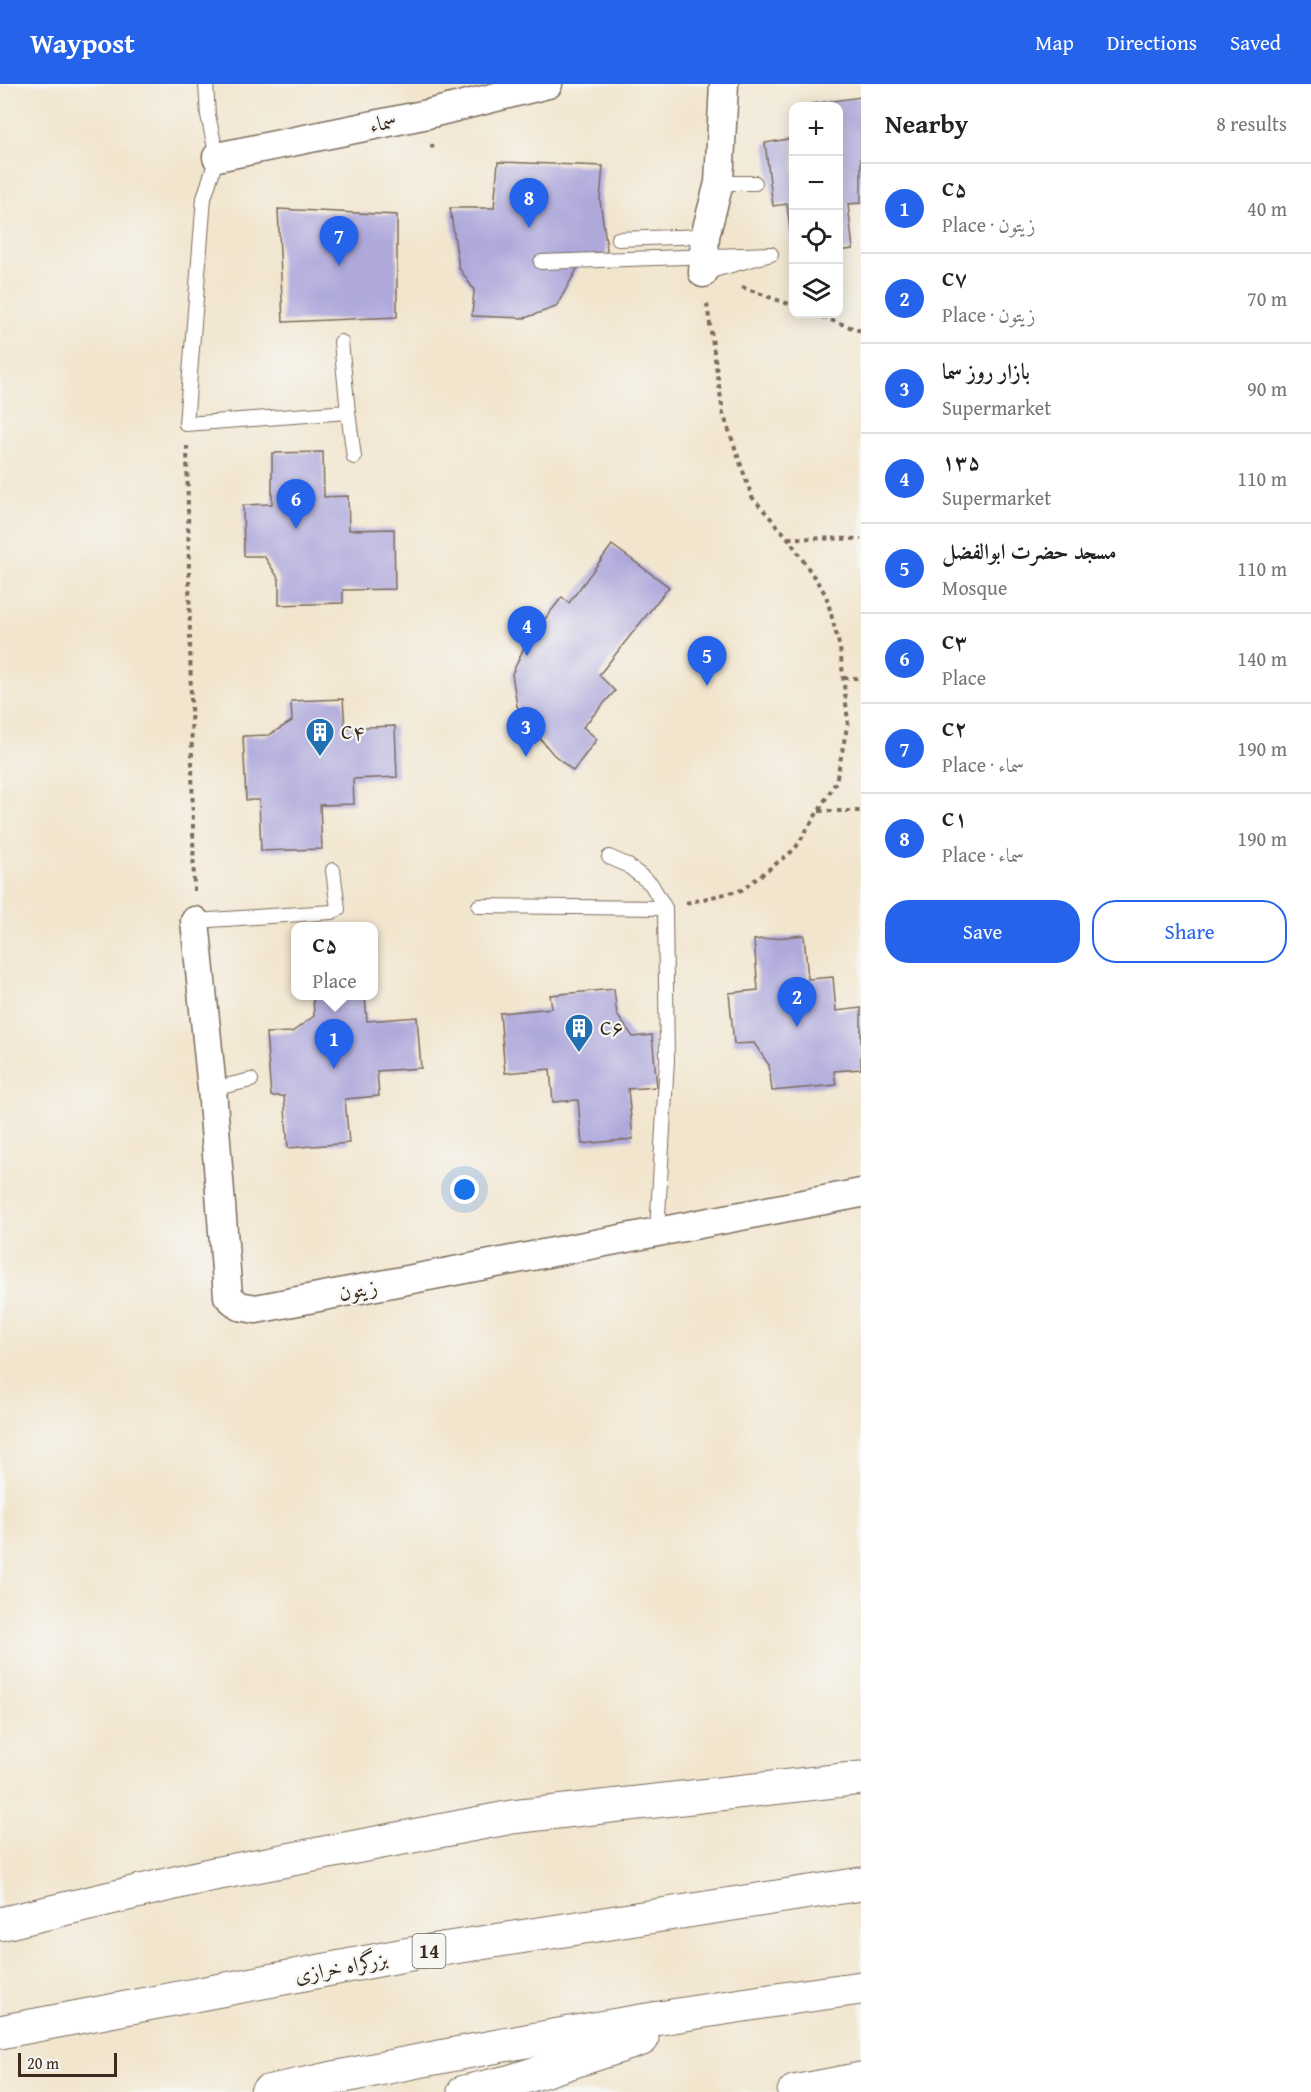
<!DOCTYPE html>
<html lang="en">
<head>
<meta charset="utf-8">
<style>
	body { margin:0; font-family:"Gentium Book Plus",Amiri,serif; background:#f6f6f6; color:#222 }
	.controls { position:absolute; right:18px; top:18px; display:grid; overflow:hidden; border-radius:12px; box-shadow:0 3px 15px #0003 }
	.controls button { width:54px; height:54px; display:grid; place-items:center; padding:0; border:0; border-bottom:2px solid #e0e0e0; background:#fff; color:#222; font:30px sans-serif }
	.scale { position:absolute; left:18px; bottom:15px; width:99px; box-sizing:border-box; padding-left:6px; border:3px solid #3b2a1e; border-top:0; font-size:16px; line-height:21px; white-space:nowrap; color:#3b2a1e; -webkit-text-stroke:4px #f6f6f2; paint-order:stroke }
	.you { position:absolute; left:465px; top:1106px; width:21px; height:21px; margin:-15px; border:4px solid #fff; border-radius:50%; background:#1a73e8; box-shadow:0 0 0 9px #1a73e833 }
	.badge { display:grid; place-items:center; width:39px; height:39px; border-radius:50%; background:#2563eb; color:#fff; font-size:20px; font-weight:700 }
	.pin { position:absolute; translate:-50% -50px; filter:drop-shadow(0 2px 3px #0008) }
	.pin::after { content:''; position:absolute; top:32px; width:21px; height:18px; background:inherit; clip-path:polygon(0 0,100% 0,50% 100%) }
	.popup { position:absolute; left:291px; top:838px; width:87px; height:78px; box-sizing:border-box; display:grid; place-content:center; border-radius:12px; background:#fff; filter:drop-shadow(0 2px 4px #0005); font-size:20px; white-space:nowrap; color:#767676 }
	.popup b { font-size:22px; color:#222 }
	.popup::after { content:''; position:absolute; left:50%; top:100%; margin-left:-12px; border:12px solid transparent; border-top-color:#fff }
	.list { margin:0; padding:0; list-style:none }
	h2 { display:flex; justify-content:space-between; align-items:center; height:78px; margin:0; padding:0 24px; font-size:26px }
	h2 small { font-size:20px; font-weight:400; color:#767676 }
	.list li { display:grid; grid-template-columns:39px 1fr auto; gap:18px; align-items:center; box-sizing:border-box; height:90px; padding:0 24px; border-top:2px solid #e0e0e0 }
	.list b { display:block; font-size:22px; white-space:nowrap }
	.list p { margin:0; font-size:20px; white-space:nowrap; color:#767676 }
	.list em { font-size:20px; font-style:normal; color:#767676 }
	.actions { display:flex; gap:12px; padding:18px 24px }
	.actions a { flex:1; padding:14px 0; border:2px solid #2563eb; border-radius:24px; text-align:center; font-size:21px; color:#2563eb }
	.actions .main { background:#2563eb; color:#fff }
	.icon { flex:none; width:33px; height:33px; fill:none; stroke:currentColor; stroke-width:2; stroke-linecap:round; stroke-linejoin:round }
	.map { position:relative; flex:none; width:861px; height:2008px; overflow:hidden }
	header { display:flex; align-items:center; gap:36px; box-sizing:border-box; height:84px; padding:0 30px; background:#2563eb; color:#fff }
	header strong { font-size:28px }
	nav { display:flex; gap:33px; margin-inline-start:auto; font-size:21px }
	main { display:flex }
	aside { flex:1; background:#fff }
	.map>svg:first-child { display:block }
	.building { fill:#aea8db }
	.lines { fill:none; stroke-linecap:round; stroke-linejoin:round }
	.service-casing { stroke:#7b6b5c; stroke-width:16 }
	.minor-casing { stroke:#7b6b5c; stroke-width:31 }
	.trunk-casing { stroke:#7b6b5c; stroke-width:35 }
	.path { stroke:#7b6b5c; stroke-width:4; stroke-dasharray:4.5 4.5; stroke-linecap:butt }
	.service { stroke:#fff; stroke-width:14 }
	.minor { stroke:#fff; stroke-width:28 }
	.trunk { stroke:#fff; stroke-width:33 }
	.labels { text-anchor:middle; stroke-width:4.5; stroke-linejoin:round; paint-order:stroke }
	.shield { fill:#f6f6f2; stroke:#73675e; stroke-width:1.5 }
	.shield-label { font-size:20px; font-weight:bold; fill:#3b2a1e }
	.street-label { font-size:21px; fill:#3b2a1e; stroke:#f6f6f2 }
	.poi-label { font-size:21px; fill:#3b2a1e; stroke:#f6f6f2; text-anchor:start }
</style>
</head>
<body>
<header>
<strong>Waypost</strong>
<nav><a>Map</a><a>Directions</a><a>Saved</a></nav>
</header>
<main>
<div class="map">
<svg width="861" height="2008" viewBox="0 0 861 2008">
	<rect width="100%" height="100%" fill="#f6f6f2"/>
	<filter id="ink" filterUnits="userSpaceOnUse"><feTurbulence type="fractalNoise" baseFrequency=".0167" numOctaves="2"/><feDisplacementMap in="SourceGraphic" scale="12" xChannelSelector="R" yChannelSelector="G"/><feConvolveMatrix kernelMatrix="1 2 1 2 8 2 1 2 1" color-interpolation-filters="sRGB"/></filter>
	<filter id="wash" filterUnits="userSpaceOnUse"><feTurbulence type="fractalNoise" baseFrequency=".008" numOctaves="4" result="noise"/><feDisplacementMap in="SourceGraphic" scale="24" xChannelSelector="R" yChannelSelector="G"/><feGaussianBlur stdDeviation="1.35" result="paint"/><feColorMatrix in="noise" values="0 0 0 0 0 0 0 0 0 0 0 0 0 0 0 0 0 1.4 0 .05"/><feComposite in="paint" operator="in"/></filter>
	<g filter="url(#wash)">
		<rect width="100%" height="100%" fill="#f2e5ce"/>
		<g id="blocks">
			<g class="building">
				<path d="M861,13v106l-13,1 5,45 -15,2v-145h-27l-1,-2z"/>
				<path d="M794,54v110h-2l-5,-44 -14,2 -8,-63z"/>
				<path d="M498,78l105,4 -3,34 7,49 -2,9 -24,4 -25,45 -31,11 -53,-2 2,-26 -15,-22 -9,-60h44z"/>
				<path d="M278,125l119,6v102l-114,5z"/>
				<path d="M323,368l1,45 24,-1 1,34 45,-1 1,60 -52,1v13l-64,2v-26l-15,-23h-20l-1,-51 29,-1v-51z"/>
				<path d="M612,461l57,42 -70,88 16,16 -32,36 14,12 -24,32 -20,-17 -19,-23 -17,-25 -5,-32 14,-31 36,-46 7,6z"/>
				<path d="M343,615l2,29 50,-2 2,51 -44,2 1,25 -34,1 2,44 -61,2 -2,-51h-13l-3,-64 26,-1 23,-14 -1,-20z"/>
				<path d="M804,851l4,44 25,-2 3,34 25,-3v61l-27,2 2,14 -64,6 -3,-26 -15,-22 -20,1 -5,-51 29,-3 -4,-50z"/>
				<path d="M614,905l3,26 16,22 19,-2 5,52 -29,2 5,50 -51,5 -4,-44 -25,2 -3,-33 -45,4 -5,-60 52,-5 -2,-13z"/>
				<path d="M313,912h52l2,25 50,-4 4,51 -44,3 2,25 -34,3 4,44 -61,5 -4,-52h-13l-5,-63 26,-1 22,-16z"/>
			</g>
		</g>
	</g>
	<g filter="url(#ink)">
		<use href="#blocks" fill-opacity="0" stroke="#7b6b5c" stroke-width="1.5"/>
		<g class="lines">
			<g class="service-casing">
				<g id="service">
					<path d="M206,0l2,31 9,42 -13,41 -18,226 162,-12 6,45"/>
					<path d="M719,99h36"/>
					<path d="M618,155l87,-3"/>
					<path d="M541,178l230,-8 -68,19"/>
					<path d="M341,258l7,70"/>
					<path d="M609,773l18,8 24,19 14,24"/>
					<path d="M479,822l186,2 2,152 -10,172"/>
					<path d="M195,837l137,-9 6,-3 -5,-39"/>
					<path d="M212,1005l39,-9"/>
				</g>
			</g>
			<g class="minor-casing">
				<g id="minor">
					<path d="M217,73l211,-43 120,-30"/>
					<path d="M703,189l2,-37 14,-53 5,-99"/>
					<path d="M195,837l17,168 16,207 11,10 17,3 605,-116"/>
				</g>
			</g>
			<g class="trunk-casing">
				<g id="trunk">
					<path d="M0,1840l209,-49 303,-58 349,-39"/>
					<path d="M0,1948l410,-78 451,-70"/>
					<path d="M267,2008c196,-42 395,-77 594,-104"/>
					<path d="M464,2008l48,-11 130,-42"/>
					<path d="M794,2008l67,-13"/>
				</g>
			</g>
			<g class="path">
				<path d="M432,60l1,9"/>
				<path d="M742,203l52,19"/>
				<path d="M814,230l47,17"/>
				<path d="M187,362l7,445"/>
				<path d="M788,454l73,1"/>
				<path d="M844,594h17"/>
				<path d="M819,727h42"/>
				<path d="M686,819l56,-13 53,-41 41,-67 12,-60 -8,-74 -14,-53 -38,-57 -36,-41 -29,-84 -16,-109"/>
			</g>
			<use href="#service" class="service"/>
			<use href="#minor" class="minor"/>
			<use href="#trunk" class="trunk"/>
		</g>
	</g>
	<defs>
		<g id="building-pin" transform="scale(1.5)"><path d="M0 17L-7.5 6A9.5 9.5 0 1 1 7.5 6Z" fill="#1f6fb2" stroke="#f6f6f2"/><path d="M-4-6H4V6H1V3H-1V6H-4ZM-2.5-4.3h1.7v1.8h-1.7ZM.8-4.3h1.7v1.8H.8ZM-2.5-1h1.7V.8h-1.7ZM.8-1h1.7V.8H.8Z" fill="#fff"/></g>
	</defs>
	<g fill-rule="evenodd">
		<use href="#building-pin" x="320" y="648"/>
		<use href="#building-pin" x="579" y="944"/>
	</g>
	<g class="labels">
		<rect class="shield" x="412.5" y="1850" width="33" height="34" rx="4.5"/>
		<g class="shield-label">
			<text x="429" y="1874">14</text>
		</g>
		<g class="street-label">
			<text transform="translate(383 39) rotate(-12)" y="7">سماء</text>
			<text transform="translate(358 1206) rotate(-11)" y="7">زیتون</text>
			<text transform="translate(341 1883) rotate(-11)" y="7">بزرگراه خرازی</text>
		</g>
		<g class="poi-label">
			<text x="341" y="655">C۴</text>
			<text x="600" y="951">C۶</text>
		</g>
	</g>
</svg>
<div class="controls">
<button>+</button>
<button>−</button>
<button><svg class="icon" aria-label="locate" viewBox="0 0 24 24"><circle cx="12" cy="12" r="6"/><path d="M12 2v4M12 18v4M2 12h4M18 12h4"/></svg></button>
<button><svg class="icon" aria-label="layers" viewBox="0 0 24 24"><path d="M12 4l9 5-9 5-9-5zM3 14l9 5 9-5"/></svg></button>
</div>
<div class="scale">20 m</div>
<div class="you"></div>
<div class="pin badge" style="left:334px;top:985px">1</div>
<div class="popup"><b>C۵</b>Place</div>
<div class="pin badge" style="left:797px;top:943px">2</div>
<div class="pin badge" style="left:526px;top:673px">3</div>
<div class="pin badge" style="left:527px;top:572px">4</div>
<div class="pin badge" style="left:707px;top:602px">5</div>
<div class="pin badge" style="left:296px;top:445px">6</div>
<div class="pin badge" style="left:339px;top:182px">7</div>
<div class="pin badge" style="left:529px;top:144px">8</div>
</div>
<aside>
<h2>Nearby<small>8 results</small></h2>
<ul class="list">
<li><span class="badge">1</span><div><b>C۵</b><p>Place · زیتون</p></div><em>40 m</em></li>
<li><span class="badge">2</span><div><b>C۷</b><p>Place · زیتون</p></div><em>70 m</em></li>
<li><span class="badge">3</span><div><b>بازار روز سما</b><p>Supermarket</p></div><em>90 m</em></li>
<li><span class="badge">4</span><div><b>۱۳۵</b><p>Supermarket</p></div><em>110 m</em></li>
<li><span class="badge">5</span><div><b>مسجد حضرت ابوالفضل</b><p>Mosque</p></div><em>110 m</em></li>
<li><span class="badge">6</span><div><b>C۳</b><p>Place</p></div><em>140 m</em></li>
<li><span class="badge">7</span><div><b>C۲</b><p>Place · سماء</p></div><em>190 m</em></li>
<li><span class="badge">8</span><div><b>C۱</b><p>Place · سماء</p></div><em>190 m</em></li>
</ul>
<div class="actions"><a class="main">Save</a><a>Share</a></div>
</aside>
</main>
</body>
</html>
